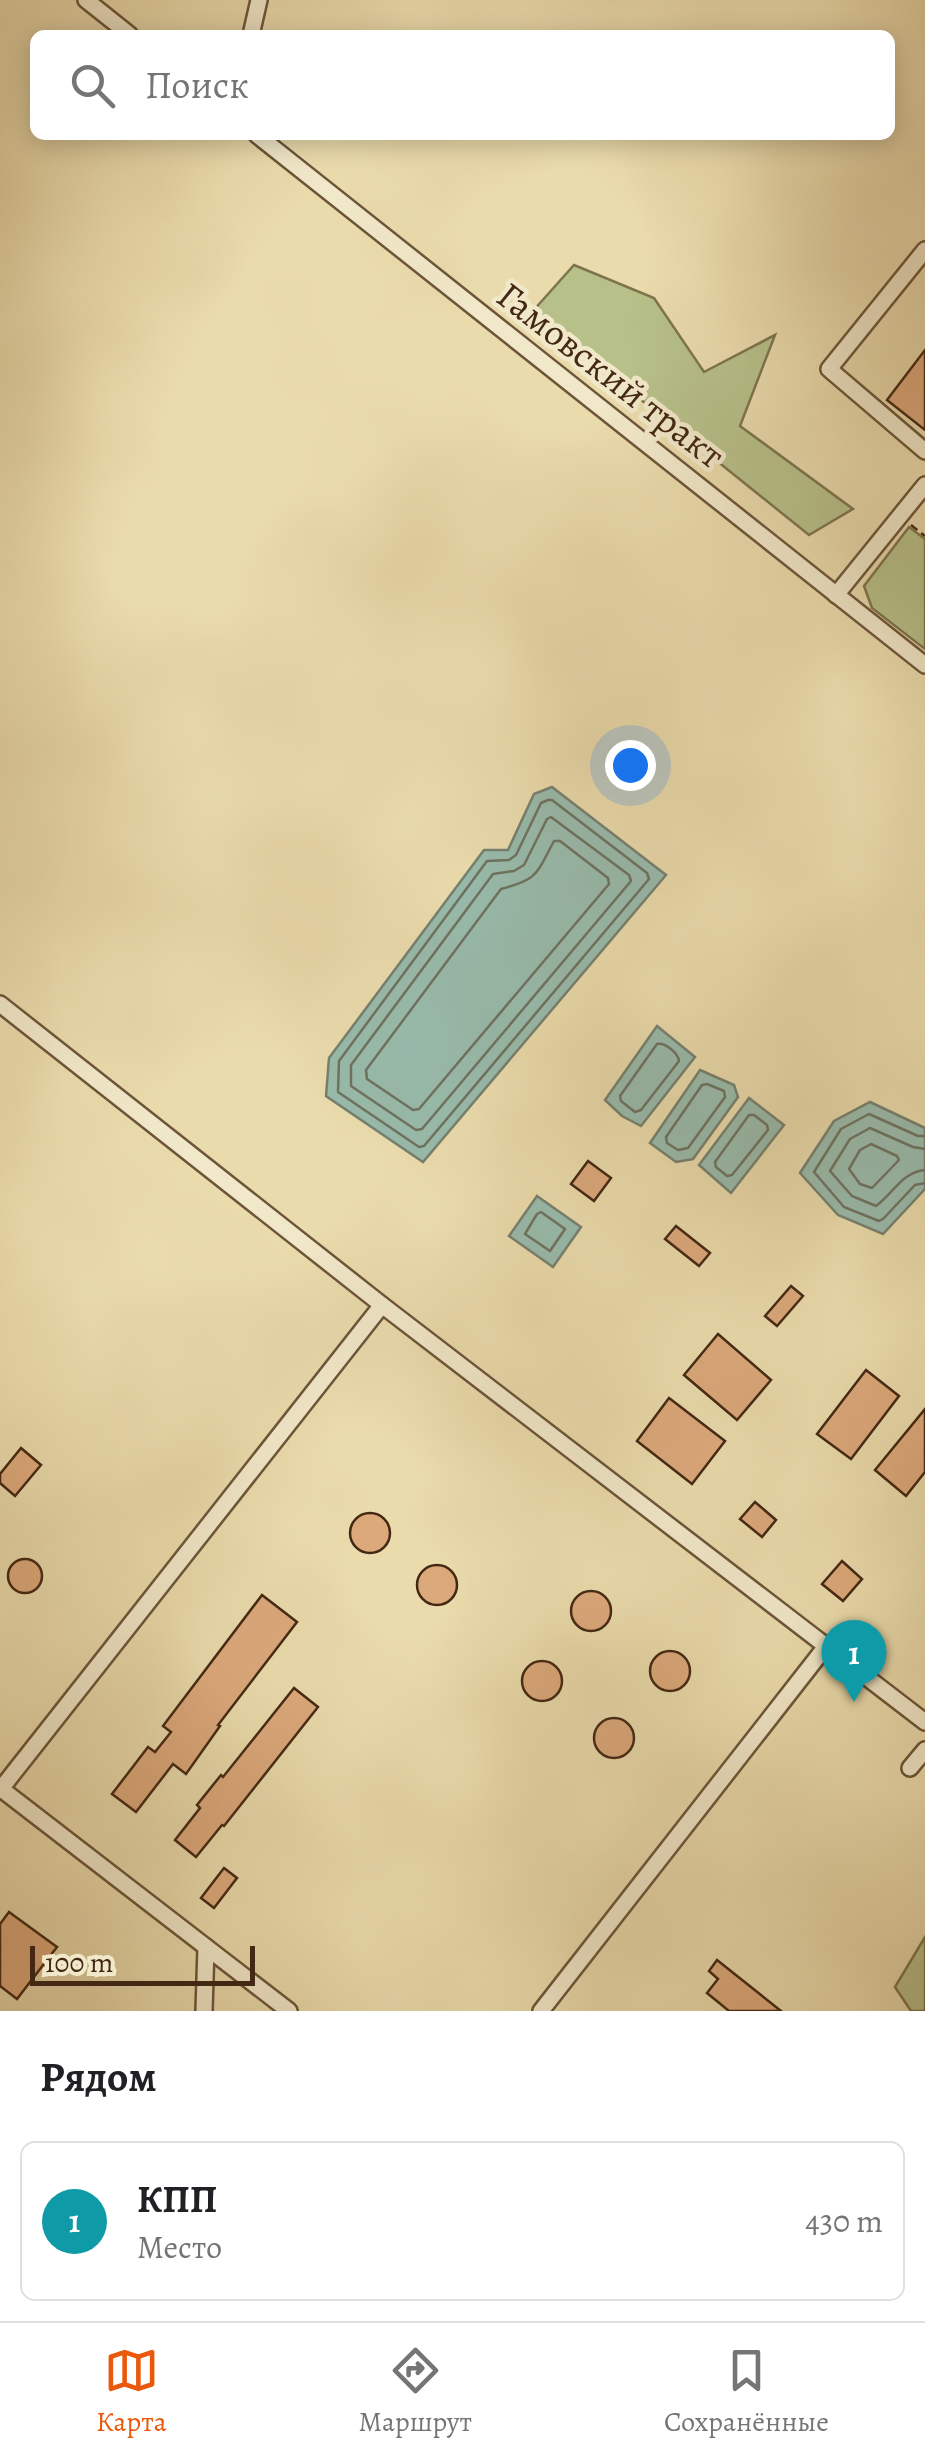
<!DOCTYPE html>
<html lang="ru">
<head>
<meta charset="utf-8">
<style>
	body { margin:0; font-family:Alegreya,serif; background:#f6f6f6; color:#202124 }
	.scale { position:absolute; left:30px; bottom:25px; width:225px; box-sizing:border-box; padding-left:10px; border:5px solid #432813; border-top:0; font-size:28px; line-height:35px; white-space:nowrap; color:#432813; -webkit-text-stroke:8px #f1e8c9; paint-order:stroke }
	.you { position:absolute; left:630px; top:765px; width:35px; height:35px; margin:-25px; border:8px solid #fff; border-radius:50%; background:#1a73e8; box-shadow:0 0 0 15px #1a73e833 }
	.badge { display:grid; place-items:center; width:65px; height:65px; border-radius:50%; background:#ea580c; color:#fff; font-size:32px; font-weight:700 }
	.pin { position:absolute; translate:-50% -82px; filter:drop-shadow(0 2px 5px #0008) }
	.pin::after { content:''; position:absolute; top:52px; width:35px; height:30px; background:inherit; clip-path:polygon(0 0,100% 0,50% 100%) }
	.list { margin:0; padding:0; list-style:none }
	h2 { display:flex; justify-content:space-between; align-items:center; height:130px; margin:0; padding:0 40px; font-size:42px }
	h2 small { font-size:32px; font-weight:400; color:#757577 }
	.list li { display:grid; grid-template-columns:65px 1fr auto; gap:30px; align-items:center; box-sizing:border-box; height:160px; margin:0 20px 20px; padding:0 20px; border:2px solid #e0e0e0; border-radius:15px }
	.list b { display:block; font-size:38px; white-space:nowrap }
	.list p { margin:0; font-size:32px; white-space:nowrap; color:#757577 }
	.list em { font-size:32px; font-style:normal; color:#757577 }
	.icon { flex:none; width:55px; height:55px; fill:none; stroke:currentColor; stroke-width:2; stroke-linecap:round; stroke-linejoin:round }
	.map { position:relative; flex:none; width:925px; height:2011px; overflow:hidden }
	.search { position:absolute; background:#fff; box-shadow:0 5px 25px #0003; left:30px; right:30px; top:30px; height:110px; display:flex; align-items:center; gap:25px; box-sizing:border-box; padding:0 35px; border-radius:15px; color:#757577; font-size:38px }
	.sheet { height:310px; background:#fff }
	nav { display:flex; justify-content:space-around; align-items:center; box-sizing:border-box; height:140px; border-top:2px solid #e0e0e0; background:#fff; font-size:28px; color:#757577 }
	nav a { display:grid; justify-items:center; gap:5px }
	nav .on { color:#ea580c }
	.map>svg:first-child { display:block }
	.green { fill:#b7c089; stroke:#7d744e; stroke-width:2.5 }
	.water { fill:#98bbac; stroke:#76806f; stroke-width:2.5 }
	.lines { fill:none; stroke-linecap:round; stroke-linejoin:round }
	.shore { stroke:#6e7260; stroke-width:2.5 }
	.building { fill:#dca97b; stroke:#432813; stroke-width:2.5 }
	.minor-casing { stroke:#6d5539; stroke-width:20 }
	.path { stroke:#432813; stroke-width:2.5; stroke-dasharray:8 5; stroke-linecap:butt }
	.minor { stroke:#f1e8c9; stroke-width:15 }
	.labels { text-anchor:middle; stroke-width:9; stroke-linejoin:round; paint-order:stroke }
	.street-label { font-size:38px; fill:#432813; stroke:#f1e8c9 }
</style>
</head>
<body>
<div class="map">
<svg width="925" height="2011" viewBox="0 0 925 2011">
	<rect width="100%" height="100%" fill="#eadbac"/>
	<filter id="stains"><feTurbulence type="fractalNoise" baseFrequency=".002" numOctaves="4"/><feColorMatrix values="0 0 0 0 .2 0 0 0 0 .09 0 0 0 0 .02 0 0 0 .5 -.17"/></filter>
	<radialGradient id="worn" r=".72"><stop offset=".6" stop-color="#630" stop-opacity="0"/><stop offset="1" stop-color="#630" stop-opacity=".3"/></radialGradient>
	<g class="green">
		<path d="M574,265l80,33 50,74 71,-37 -35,91 113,83 -44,26 -277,-223z"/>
		<path d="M909,527l16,12v110l-53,-41 -8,-22z"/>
		<path d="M925,1937v74h-14l-16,-24z"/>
	</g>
	<g class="water">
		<path d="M552,787l114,88 -243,287 -97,-66 3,-38 155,-208h24l26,-56z"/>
		<path d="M657,1026l38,31 -54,69 -19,-10 -17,-16z"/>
		<path d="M700,1070l34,15 4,12 -45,62 -17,3 -26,-19z"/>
		<path d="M749,1098l35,27 -53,68 -32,-28z"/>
		<path d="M870,1102l55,26v61l-42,45 -45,-19 -38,-42 34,-52z"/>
		<path d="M537,1196l44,31 -28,40 -44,-31z"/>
	</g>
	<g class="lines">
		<g class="shore">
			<path d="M548,800h4l95,73 2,6 -225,267 -5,1 -81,-55 1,-31 148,-200 22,-1 7,-5 25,-52z"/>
			<path d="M551,817l78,58 2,6 -209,248 -6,1 -65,-44v-21l142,-191 21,-3 10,-6 23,-46z"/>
			<path d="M554,841h6l48,37 1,6 -190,225 -6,1 -46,-31 -1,-9 135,-181c38,-10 35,-15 53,-48z"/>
			<path d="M657,1044c8,-2 21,9 22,17l-38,49 -6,2 -14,-11 -1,-5z"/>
			<path d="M707,1084l17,7 1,6 -37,51 -10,2 -11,-7 -1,-6 36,-52z"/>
			<path d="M749,1115h5l13,10 1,5 -36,45 -5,1 -11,-9 -1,-5z"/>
			<path d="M925,1136h-7l-49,-22 -28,15 -27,43 30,35 35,14 4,-2 32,-34 10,-2"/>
			<path d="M871,1144l26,12 2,4 -27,28 -12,-4 -11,-15 11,-19z"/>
			<path d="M925,1149l-12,-2 -43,-19 -20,11 -20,32 22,25 24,10c17,-12 26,-34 49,-36"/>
			<path d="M541,1212l24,17 -15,22 -25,-17 12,-20z"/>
		</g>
	</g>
	<g class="building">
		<path d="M925,350v80l-38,-30z"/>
		<path d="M588,1161l23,17 -17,23 -23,-17z"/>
		<path d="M676,1226l34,27 -11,13 -34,-27z"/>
		<path d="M791,1286l12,10 -26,30 -12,-10z"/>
		<path d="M718,1334l53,46 -34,40 -53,-45z"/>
		<path d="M866,1370l33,26 -48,63 -34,-25z"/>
		<path d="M669,1398l56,43 -33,43 -55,-43z"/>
		<path d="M925,1409v63l-19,24 -31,-26z"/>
		<path d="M21,1448l20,17 -26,31 -15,-13v-9z"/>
		<path d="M755,1502l21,18 -14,17 -22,-18z"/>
		<circle cx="370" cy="1533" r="20"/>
		<circle cx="25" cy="1576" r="17"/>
		<path d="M842,1561l20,18 -19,22 -21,-17z"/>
		<circle cx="437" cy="1585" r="20"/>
		<circle cx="591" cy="1611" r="20"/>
		<path d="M262,1595l35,27 -79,103 2,1 -34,48 -13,-10 -37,48 -24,-18 36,-47 7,5 16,-20 -8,-6z"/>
		<circle cx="670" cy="1671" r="20"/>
		<circle cx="542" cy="1681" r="20"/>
		<path d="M294,1688l24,19 -94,119 -2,-1 -26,32 -21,-17 25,-32 -3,-3 24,-30 2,2z"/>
		<circle cx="614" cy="1738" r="20"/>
		<path d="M224,1868l13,10 -23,30 -13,-10z"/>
		<path d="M9,1912l48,35 -40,52 -17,-13v-62z"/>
		<path d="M717,1960l64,51h-52l-22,-18 11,-14 -9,-8z"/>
	</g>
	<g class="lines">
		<g class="minor-casing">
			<g id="minor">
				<path d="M86,0l44,35"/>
				<path d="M251,35l8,-35"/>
				<path d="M257,135l668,530"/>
				<path d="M925,250l-96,119 96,82"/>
				<path d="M836,595l89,-110"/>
				<path d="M0,1004l382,301 543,417"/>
				<path d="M910,1768l15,-18"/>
				<path d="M0,1788l289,223"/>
				<path d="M0,1790l382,-485"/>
				<path d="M204,2011l2,-64"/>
				<path d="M541,2011l286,-366"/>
			</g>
		</g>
		<path class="path" d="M911,525l14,11"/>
		<use href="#minor" class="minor"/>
	</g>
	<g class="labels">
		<g class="street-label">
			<text transform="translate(611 375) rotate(38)" y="13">Гамовский тракт</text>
		</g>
	</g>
	<rect width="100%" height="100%" filter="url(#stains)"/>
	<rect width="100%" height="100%" fill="url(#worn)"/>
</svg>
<div class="scale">100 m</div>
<div class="you"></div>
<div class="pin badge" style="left:854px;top:1702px;background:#0f9aa8">1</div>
<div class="search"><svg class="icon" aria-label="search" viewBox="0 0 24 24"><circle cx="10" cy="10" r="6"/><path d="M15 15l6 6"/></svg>Поиск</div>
</div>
<section class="sheet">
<h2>Рядом<small></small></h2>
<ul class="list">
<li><span class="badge" style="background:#0f9aa8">1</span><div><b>КПП</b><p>Место</p></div><em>430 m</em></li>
</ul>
</section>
<nav>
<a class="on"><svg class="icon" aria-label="map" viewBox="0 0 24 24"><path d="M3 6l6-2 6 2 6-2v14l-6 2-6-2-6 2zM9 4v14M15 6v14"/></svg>Карта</a>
<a><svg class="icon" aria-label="directions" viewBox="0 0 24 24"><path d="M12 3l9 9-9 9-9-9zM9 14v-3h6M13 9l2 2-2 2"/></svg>Маршрут</a>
<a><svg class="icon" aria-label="saved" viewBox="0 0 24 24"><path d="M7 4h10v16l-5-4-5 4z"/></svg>Сохранённые</a>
</nav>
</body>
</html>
